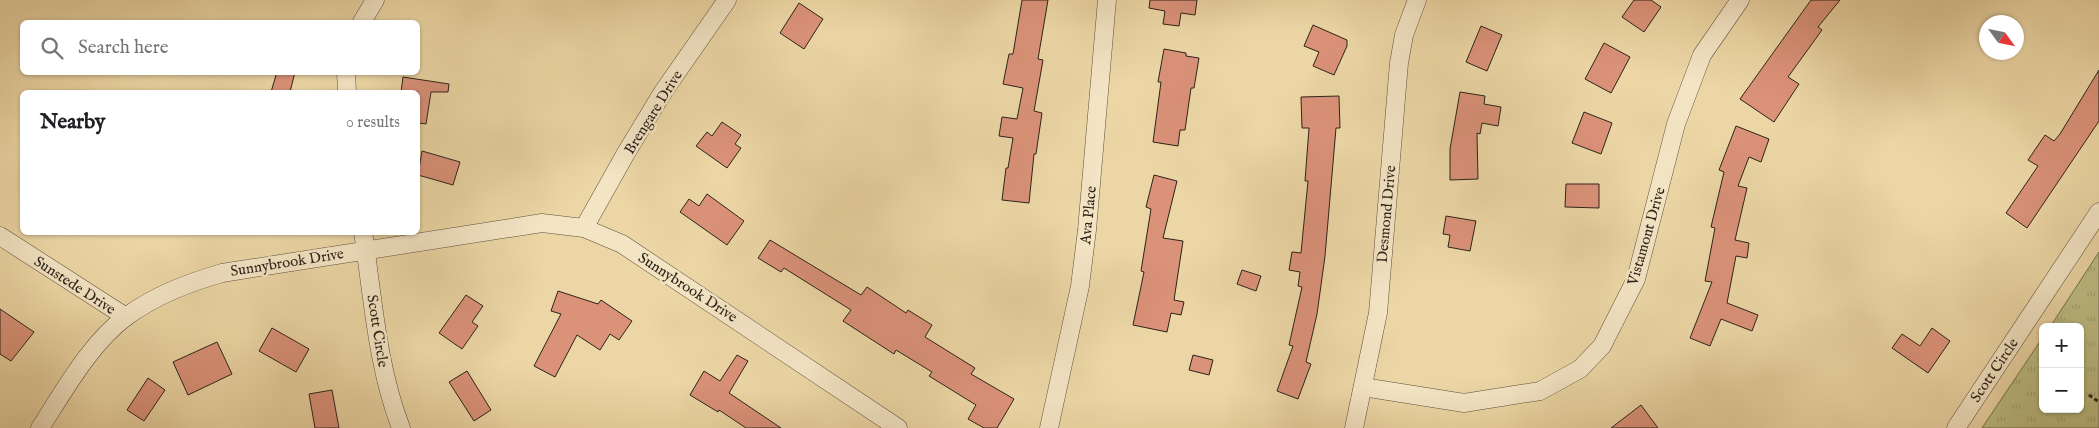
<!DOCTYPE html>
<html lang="en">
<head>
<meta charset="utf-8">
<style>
	body { margin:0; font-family:"IM FELL English",serif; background:#f2f2f2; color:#202124 }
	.controls { position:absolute; right:15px; bottom:15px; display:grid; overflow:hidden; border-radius:8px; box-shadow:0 1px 4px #0004 }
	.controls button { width:45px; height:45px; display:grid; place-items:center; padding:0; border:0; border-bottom:1px solid #e0e0e0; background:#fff; color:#202124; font:25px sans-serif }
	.compass { position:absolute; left:1979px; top:15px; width:45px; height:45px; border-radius:50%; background:#fff; box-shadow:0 1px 4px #0004; rotate:123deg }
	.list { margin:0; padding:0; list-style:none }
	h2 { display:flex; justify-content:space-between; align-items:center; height:65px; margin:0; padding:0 20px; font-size:21px }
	h2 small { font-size:16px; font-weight:400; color:#757577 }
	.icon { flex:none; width:28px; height:28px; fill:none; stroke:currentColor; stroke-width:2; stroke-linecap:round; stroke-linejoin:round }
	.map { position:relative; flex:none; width:2099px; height:428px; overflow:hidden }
	.search { position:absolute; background:#fff; box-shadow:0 1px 4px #0004; left:20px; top:20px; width:400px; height:55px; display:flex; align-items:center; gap:12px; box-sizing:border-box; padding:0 18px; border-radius:8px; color:#757577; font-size:19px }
	.panel { position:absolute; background:#fff; box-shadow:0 1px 4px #0004; left:20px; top:90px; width:400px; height:145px; border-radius:8px }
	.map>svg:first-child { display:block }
	.grass { fill:url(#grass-tufts); stroke:#74704e }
	.building { fill:#da9279; stroke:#2c2319 }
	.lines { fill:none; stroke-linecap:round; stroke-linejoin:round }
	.minor-casing { stroke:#5c503c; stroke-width:19 }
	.path { stroke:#2c2319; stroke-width:3; stroke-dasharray:4 2.5; stroke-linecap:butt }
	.minor { stroke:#f3e4c4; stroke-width:18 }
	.labels { text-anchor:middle; stroke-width:5; stroke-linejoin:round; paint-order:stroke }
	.street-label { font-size:15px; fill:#2c2319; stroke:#f3e4c4 }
</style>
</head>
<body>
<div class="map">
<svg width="2099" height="428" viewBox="0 0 2099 428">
	<defs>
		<pattern id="grass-tufts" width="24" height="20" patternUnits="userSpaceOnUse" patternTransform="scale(1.25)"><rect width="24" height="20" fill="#bcbd83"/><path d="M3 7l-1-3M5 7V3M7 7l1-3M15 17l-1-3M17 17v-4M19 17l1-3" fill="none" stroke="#a2a271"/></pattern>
	</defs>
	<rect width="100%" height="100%" fill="#ecd6a5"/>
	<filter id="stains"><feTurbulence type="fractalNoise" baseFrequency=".004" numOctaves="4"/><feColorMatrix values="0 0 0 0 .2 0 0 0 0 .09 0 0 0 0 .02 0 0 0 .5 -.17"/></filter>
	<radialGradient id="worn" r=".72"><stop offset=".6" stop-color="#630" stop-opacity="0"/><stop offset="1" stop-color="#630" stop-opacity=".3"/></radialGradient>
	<path class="grass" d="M2099,252v176h-117l61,-91v72h37v-82h-30z"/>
	<g class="building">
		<path d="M1022,0h26l-10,59 5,1 -9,51 8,2 -6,41h-2l-5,49 -27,-3 4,-32h2l5,-30 -14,-2 3,-19 15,2 6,-31 -20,-4 6,-30h4z"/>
		<path d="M1150,0h47l-2,15 -14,-2 -2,13 -16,-2 2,-13 -16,-3z"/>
		<path d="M1634,0h17l10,7 -17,25 -22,-15z"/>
		<path d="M1811,0h29l-22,27 4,3 -34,47 11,7 -25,38 -34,-23z"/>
		<path d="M799,3l24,16 -19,30 -24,-16z"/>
		<path d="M1313,25l34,15v6l-13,29 -21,-9 6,-14 -15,-6z"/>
		<path d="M1481,26l21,9 -15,36 -21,-9z"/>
		<path d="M1604,43l26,14 -19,36 -26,-14z"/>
		<path d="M1164,49l22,4v3l13,2 -5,30h-3l-6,42h-5l-2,16 -25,-4 8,-60h-3z"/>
		<path d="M2099,70v51l-72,107 -21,-15 32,-47 -10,-6 17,-25 9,6 6,-7z"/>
		<path d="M277,72h18l-5,20h-19z"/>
		<path d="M403,77l46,7 -1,8h-17l-5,32 -8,-1v-31h-17z"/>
		<path d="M1460,92l25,4 -1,8 17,3 -3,19 -16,-3 -2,11 -3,-1 1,46 -28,1v-31z"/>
		<path d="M1339,96l1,32h-4l-11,128 -8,58 -11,48 5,2 -13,35 -21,-8 16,-45 -4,-1 13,-58 -4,-1 2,-14 -11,-2 3,-18 9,1 7,-72h-3l4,-53h-7l-1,-31z"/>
		<path d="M1584,112l28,11 -11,31 -29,-11z"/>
		<path d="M722,122l19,13 -6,9 6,4 -14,20 -31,-22 11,-14 5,4z"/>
		<path d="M1736,126l33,13 -8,23 -12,-5 -11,29 9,2 -12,52 14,3 -2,15 -11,-2 -9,47 31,12 -6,16 -31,-12 -11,27 -20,-8 22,-56 -7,-1 10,-53 -4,-1 13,-55 -5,-2z"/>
		<path d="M422,151l38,11 -7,23 -35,-10z"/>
		<path d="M1154,175l23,6 -14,57 20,3 -9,59 10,2 -3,13 -10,-2 -4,19 -34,-7 11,-53 -3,-1 10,-62 -5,-2z"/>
		<path d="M1566,184h33v24l-34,-1z"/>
		<path d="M707,194l37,27 -17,24 -47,-33 9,-13 10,7z"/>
		<path d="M1446,216l30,5 -6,30 -22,-4 2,-12 -7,-1z"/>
		<path d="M770,240l91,55 6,-8 39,26 2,-3 24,15 -7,12 50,31 -4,6 43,25 -17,29h-13l-16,-9 8,-14 -47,-29 3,-4 -36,-22 -2,4 -51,-33 8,-11 -67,-42 -3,4 -23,-14z"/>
		<path d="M1242,270l19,6 -5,15 -19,-7z"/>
		<path d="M558,291l40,13 3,-4 31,21 -13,19 -9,-6 -10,16 -23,-15 -22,42 -21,-11 27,-52 -10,-3z"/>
		<path d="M466,295l17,11 -11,16 6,4 -16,23 -23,-16z"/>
		<path d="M0,309l34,23 -23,29 -11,-7z"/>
		<path d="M272,328l37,21 -13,23 -37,-21z"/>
		<path d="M1932,328l18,13 -22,32 -36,-25 10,-14 18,12z"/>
		<path d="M217,342l15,32 -44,21 -15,-33z"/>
		<path d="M737,355l11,6 -19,32 52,35h-35l-27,-18 -1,2 -28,-17 14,-24 16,10z"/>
		<path d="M1193,355l20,5 -4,15 -20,-5z"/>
		<path d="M467,371l24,39 -17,11 -25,-39z"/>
		<path d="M148,378l17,12 -21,31 -17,-11z"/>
		<path d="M332,390l7,38h-24l-6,-34z"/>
		<path d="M1641,405l17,23h-47z"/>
	</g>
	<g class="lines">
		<g class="minor-casing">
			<g id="minor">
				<path d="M362,22l13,-22"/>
				<path d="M346,72l1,20"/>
				<path d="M584,228l42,-75 37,-61 64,-92"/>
				<path d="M363,232c10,66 14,134 38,196"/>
				<path d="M0,236l126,81"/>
				<path d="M1363,387l101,16 76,-12 40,-22 22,-23 34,-67 40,-155 26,-69 38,-55"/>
				<path d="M40,428c24,-37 51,-86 87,-112 29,-21 61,-33 95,-43l320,-50 42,5 38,16 276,184"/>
				<path d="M1049,428l31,-142 7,-56 20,-230"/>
				<path d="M1354,428l24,-115 21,-250 5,-28 13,-35"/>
				<path d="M1956,428l143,-216"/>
			</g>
		</g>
		<path class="path" d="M2089,395l10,7"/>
		<use href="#minor" class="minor"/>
	</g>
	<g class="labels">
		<g class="street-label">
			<text transform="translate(653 112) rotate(-58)" y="5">Brengare Drive</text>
			<text transform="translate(1386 214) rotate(-85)" y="5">Desmond Drive</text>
			<text transform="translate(1088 215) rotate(-84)" y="5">Ava Place</text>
			<text transform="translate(1646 236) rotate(-74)" y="5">Vistamont Drive</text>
			<text transform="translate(287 262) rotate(-9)" y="5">Sunnybrook Drive</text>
			<text transform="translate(75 285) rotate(33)" y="5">Sunstede Drive</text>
			<text transform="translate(688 287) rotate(33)" y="5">Sunnybrook Drive</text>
			<text transform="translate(378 331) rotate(81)" y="5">Scott Circle</text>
			<text transform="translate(1994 370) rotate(-56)" y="5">Scott Circle</text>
		</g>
	</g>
	<rect width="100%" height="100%" filter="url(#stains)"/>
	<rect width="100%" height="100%" fill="url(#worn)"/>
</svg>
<div class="controls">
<button>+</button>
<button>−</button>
</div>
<svg class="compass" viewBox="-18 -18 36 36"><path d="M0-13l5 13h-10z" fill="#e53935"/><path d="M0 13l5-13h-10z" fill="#757577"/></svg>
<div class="search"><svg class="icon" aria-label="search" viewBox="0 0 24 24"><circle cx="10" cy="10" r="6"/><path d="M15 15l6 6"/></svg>Search here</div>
<section class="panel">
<h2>Nearby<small>0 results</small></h2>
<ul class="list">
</ul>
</section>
</div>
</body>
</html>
